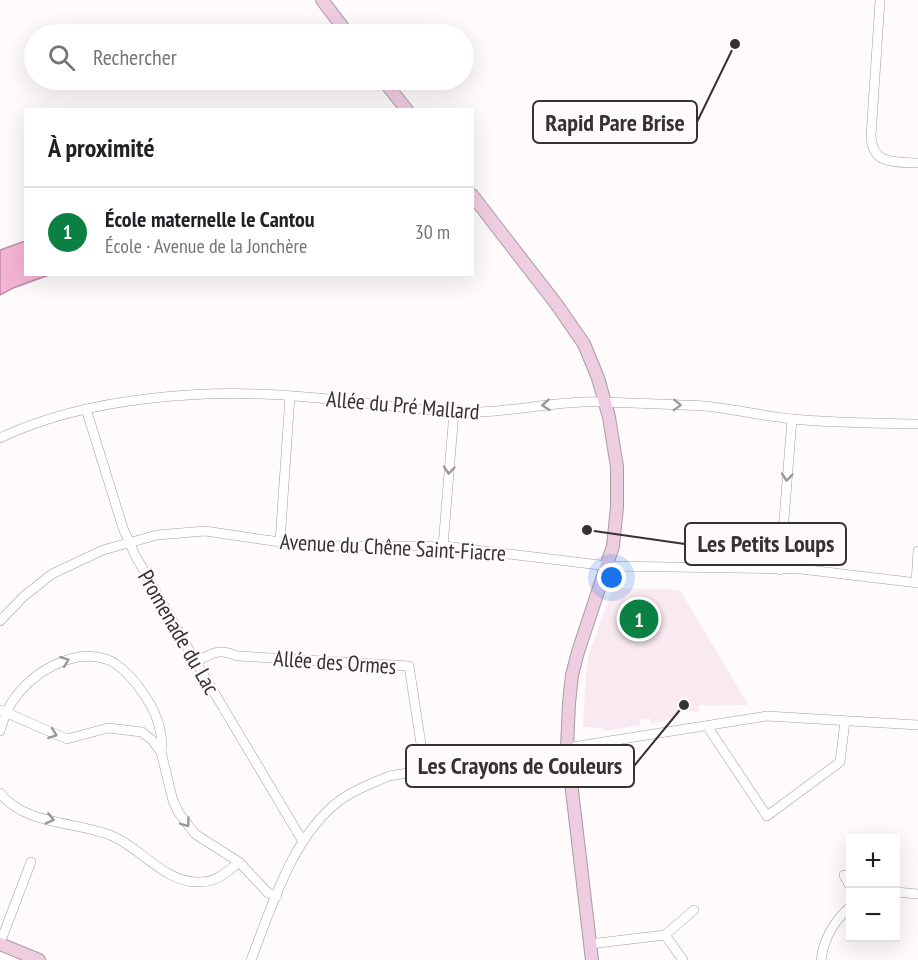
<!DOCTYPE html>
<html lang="fr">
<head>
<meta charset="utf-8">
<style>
	body { margin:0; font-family:"PT Sans Narrow",sans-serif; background:#f6f6f6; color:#202124 }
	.controls { position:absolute; right:18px; bottom:18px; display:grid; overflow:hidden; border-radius:0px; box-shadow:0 6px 24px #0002 }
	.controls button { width:54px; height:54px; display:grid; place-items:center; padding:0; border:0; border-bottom:2px solid #e0e0e0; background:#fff; color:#202124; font:30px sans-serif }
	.you { position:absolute; left:612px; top:578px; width:21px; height:21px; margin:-15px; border:4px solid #fff; border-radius:50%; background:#1a73e8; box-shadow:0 0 0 9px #1a73e833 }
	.badge { display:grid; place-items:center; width:39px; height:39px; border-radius:50%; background:#0b8043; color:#fff; font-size:20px; font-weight:700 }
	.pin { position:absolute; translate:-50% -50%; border:3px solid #fff; box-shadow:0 2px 6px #0006 }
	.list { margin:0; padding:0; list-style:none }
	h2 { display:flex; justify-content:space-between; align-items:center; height:78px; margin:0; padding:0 24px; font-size:26px }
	h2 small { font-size:20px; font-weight:400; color:#757577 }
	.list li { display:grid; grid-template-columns:39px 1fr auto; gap:18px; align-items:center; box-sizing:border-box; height:90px; padding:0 24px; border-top:2px solid #e0e0e0 }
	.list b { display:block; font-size:22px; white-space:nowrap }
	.list p { margin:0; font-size:20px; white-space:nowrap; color:#757577 }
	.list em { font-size:20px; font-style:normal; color:#757577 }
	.icon { flex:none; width:33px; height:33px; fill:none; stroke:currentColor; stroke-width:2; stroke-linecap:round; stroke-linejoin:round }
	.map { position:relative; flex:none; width:918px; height:960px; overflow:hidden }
	.search { position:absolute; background:#fff; box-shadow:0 6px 24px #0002; left:24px; top:24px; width:450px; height:66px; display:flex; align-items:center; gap:15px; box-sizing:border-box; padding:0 21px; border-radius:33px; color:#757577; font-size:22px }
	.panel { position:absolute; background:#fff; box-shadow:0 6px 24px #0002; left:24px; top:108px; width:450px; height:168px; border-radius:0px }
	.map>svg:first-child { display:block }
	.built { fill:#f9e9f0 }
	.water { fill:#f6b4d4; stroke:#bc8da4; stroke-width:1.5 }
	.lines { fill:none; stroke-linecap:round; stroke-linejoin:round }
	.minor-casing { stroke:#a59da1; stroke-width:10 }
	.secondary-casing { stroke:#a59da1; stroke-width:14 }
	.minor { stroke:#fff; stroke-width:9 }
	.secondary { stroke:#efcde0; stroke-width:12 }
	.oneway { stroke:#9a989a }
	.labels { text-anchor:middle; stroke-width:4.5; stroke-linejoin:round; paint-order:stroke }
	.street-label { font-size:22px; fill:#363234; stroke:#fffafc }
	.leader { fill:none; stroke:#363234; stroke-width:2 }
	.callout-dot { fill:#363234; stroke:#fffafc; stroke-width:2 }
	.callout { fill:#fffafc; stroke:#363234; stroke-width:2 }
	.callout-label { font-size:24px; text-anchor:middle; font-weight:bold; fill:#363234 }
</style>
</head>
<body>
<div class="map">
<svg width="918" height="960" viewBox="0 0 918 960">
	<rect width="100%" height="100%" fill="#fffafc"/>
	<path class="built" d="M613,588l67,2 68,115h-49l-1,7 -19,-1v6l-28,7v-5h-10l-1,6 -36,6 -1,-3 -20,-1 3,-52 3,-21z"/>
	<path class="water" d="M25,241l1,33 23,1 -36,13 -13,7v-45z"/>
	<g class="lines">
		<g class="minor-casing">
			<g id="minor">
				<path d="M880,0l-9,136c1,29 24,26 47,27"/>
				<path d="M86,409l37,119 12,27 61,107 106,178"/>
				<path d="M0,438c88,-42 210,-50 306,-41 49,4 99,12 148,15 50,3 99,-12 149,-10 33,1 68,2 102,4 29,3 58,10 87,13 42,4 84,4 126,5"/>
				<path d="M280,542l10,-146"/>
				<path d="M443,546l11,-134"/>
				<path d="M780,570l12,-151"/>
				<path d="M916,583l2,-32"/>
				<path d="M0,621l23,-24 29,-23 51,-24 54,-15 48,-4 75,11 60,4h103l165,20 193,3 117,14"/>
				<path d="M196,662c16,-9 23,-14 41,-6l172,10 16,104"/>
				<path d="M0,710l67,29 41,-11 34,4 10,8 9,12 12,49 6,12 16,21 44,28 29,31 9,3"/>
				<path d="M707,726l60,90 73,-54 5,-41"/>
				<path d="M0,731c3,-10 6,-20 12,-29 19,-29 60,-54 94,-43 15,5 31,24 39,37 11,16 19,37 16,56"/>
				<path d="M0,793c23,31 76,29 110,42 31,12 54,48 89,47 18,0 27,-9 40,-20"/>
				<path d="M844,875l6,11"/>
				<path d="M896,892l22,2"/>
				<path d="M665,935l18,25"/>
				<path d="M0,943l31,-81"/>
				<path d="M590,944l75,-9 29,-25"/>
				<path d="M251,960c21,-54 41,-123 88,-159 14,-11 34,-18 50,-25l378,-60 151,9"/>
				<path d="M821,960c3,-22 12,-38 29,-53"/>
			</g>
		</g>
		<g class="secondary-casing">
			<g id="secondary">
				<path d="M322,0l26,34"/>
				<path d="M383,80l24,30"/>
				<path d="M472,195l85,110 27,39 14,34 11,39 8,50v40l-4,39 -35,106 -6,23 -3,28 -2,45 25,212"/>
				<path d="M0,944l39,16"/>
			</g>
		</g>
		<use href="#minor" class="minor"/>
		<use href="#secondary" class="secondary"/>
	</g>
	<defs><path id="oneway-chevron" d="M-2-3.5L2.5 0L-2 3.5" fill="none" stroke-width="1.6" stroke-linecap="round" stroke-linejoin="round" transform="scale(1.5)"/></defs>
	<g class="oneway">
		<use href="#oneway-chevron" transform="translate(546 405) rotate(176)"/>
		<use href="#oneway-chevron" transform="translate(677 405) rotate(2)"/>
		<use href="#oneway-chevron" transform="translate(449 470) rotate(95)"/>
		<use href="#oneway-chevron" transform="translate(787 477) rotate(95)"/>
		<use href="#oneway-chevron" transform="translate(65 661) rotate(-21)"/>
		<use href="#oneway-chevron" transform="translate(53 734) rotate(20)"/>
		<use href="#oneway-chevron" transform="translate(50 819) rotate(13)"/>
		<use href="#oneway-chevron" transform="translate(186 823) rotate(54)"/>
	</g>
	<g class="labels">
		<g class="street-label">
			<text transform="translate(403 405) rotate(5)" y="8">Allée du Pré Mallard</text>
			<text transform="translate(393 547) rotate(3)" y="8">Avenue du Chêne Saint-Fiacre</text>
			<text transform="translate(179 632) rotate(60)" y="8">Promenade du Lac</text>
			<text transform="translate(335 662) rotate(4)" y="8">Allée des Ormes</text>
		</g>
	</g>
	<path class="leader" d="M735 44L697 122M587 530L685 544M684 705L634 766"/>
	<g class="callout-dot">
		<circle cx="735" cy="44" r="6"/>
		<circle cx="587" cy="530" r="6"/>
		<circle cx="684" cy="705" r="6"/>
	</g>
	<g class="callout">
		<rect x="533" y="101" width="164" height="42" rx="6"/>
		<rect x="685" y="523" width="161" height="42" rx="6"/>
		<rect x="406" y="745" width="228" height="42" rx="6"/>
	</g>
	<g class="callout-label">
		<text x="615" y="131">Rapid Pare Brise</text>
		<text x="766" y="552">Les Petits Loups</text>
		<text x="520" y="774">Les Crayons de Couleurs</text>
	</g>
</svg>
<div class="controls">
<button>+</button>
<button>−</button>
</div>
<div class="you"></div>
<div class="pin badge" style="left:639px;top:619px">1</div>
<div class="search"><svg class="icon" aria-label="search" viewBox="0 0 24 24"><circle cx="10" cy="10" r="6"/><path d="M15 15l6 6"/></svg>Rechercher</div>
<section class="panel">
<h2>À proximité<small></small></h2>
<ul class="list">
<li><span class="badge">1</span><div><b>École maternelle le Cantou</b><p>École · Avenue de la Jonchère</p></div><em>30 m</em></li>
</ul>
</section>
</div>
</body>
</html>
